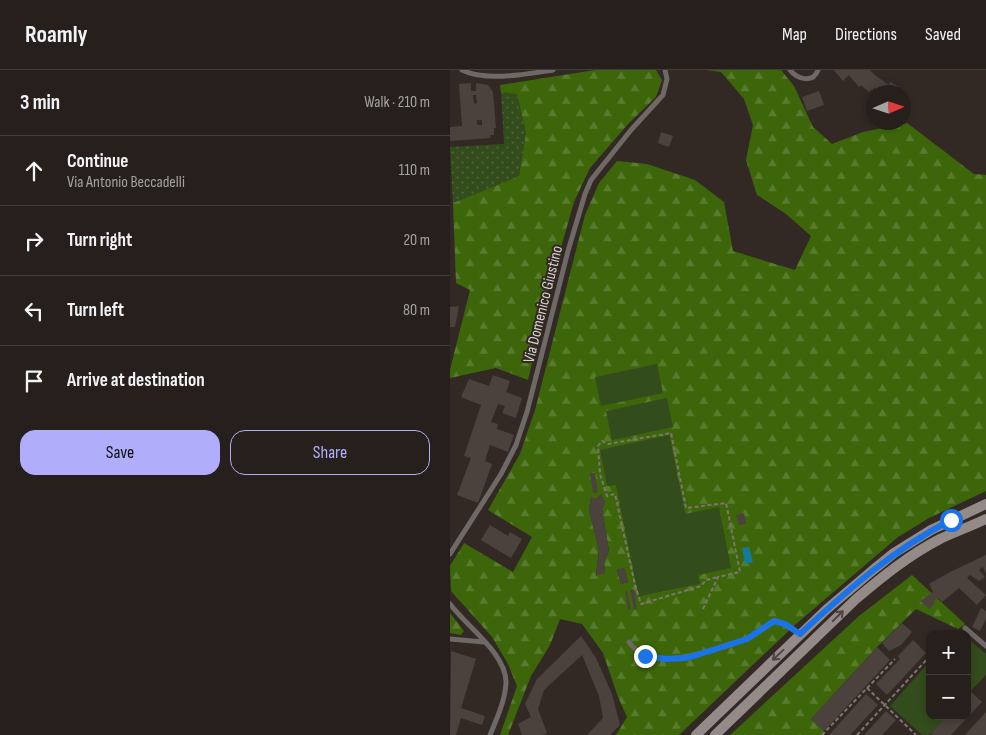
<!DOCTYPE html>
<html lang="en">
<head>
<meta charset="utf-8">
<style>
	body { margin:0; font-family:"Sofia Sans Condensed",sans-serif; background:#322c28; color:#f1f3f6 }
	.controls { position:absolute; right:15px; bottom:15px; display:grid; overflow:hidden; border-radius:10px; box-shadow:0 2px 8px #0003 }
	.controls button { width:45px; height:45px; display:grid; place-items:center; padding:0; border:0; border-bottom:1px solid #423d3a; background:#261f1b; color:#f1f3f6; font:25px sans-serif }
	.compass { position:absolute; left:416px; top:15px; width:45px; height:45px; border-radius:50%; background:#261f1b; box-shadow:0 2px 8px #0003; rotate:87deg }
	.stop { position:absolute; width:15px; height:15px; margin:-11px; border:4px solid #1a73e8; border-radius:50%; background:#fff }
	.stop.end { background:#1a73e8; border-color:#fff; box-shadow:0 1px 5px #0008 }
	.list { margin:0; padding:0; list-style:none }
	h2 { display:flex; justify-content:space-between; align-items:center; height:65px; margin:0; padding:0 20px; font-size:21px }
	h2 small { font-size:16px; font-weight:400; color:#a4a2a3 }
	.list li { display:grid; grid-template-columns:32px 1fr auto; gap:15px; align-items:center; box-sizing:border-box; height:70px; padding:0 20px; border-top:1px solid #423d3a }
	.list b { display:block; font-size:19px; white-space:nowrap }
	.list p { margin:0; font-size:16px; white-space:nowrap; color:#a4a2a3 }
	.list em { font-size:16px; font-style:normal; color:#a4a2a3 }
	.actions { display:flex; gap:10px; padding:15px 20px }
	.actions a { flex:1; padding:11px 0; border:1px solid #b0adfa; border-radius:15px; text-align:center; font-size:18px; color:#b0adfa }
	.actions .main { background:#b0adfa; color:#111 }
	.icon { flex:none; width:28px; height:28px; fill:none; stroke:currentColor; stroke-width:2; stroke-linecap:round; stroke-linejoin:round }
	.map { position:relative; flex:none; width:536px; height:665px; overflow:hidden }
	header { display:flex; align-items:center; gap:30px; box-sizing:border-box; height:70px; padding:0 25px; background:#261f1b; border-bottom:1px solid #423d3a }
	header strong { font-size:24px }
	nav { display:flex; gap:28px; margin-inline-start:auto; font-size:18px }
	main { display:flex }
	aside { flex:1; background:#261f1b }
	.map>svg:first-child { display:block }
	.grass { fill:url(#grass-dots) }
	.forest { fill:url(#forest-firs); fill-rule:evenodd }
	.garden { fill:#334c1c }
	.water { fill:#127a9a }
	.building { fill:#4c423d; fill-rule:evenodd }
	.lines { fill:none; stroke-linecap:round; stroke-linejoin:round }
	.path { stroke:#7d7571; stroke-width:2; stroke-dasharray:4 2.5; stroke-linecap:butt }
	.service { stroke:#6e6867; stroke-width:5 }
	.secondary { stroke:#948b89; stroke-width:10 }
	.oneway { stroke:#4f4642 }
	.route { stroke:#1a73e8; stroke-width:6 }
	.labels { text-anchor:middle; stroke-width:4; stroke-linejoin:round; paint-order:stroke }
	.street-label { font-size:16px; fill:#d8d2cf; stroke:#322924 }
</style>
</head>
<body>
<header>
<strong>Roamly</strong>
<nav><a>Map</a><a>Directions</a><a>Saved</a></nav>
</header>
<main>
<aside>
<h2>3 min<small>Walk · 210 m</small></h2>
<ul class="list">
<li><svg class="icon" aria-label="ahead" viewBox="0 0 24 24"><path d="M12 20V5M6 11l6-6 6 6"/></svg><div><b>Continue</b><p>Via Antonio Beccadelli</p></div><em>110 m</em></li>
<li><svg class="icon" aria-label="right" viewBox="0 0 24 24"><path d="M7 20v-9h11M14 6l5 5-5 5"/></svg><div><b>Turn right</b></div><em>20 m</em></li>
<li><svg class="icon" aria-label="left" viewBox="0 0 24 24"><path d="M17 20v-9H6M10 6l-5 5 5 5"/></svg><div><b>Turn left</b></div><em>80 m</em></li>
<li><svg class="icon" aria-label="arrive" viewBox="0 0 24 24"><path d="M6 21V4h12l-3 4 3 4H6"/></svg><div><b>Arrive at destination</b></div></li>
</ul>
<div class="actions"><a class="main">Save</a><a>Share</a></div>
</aside>
<div class="map">
<svg width="536" height="665" viewBox="0 0 536 665">
	<defs>
		<pattern id="grass-dots" width="8" height="8" patternUnits="userSpaceOnUse" patternTransform="scale(1.25)"><rect width="8" height="8" fill="#334c1c"/><path d="M2 2h.1M6 6h.1" fill="none" stroke="#50653c" stroke-width="1.8" stroke-linecap="round"/></pattern>
		<pattern id="forest-firs" width="22" height="20" patternUnits="userSpaceOnUse" patternTransform="scale(1.25)"><rect width="22" height="20" fill="#3d660b"/><path d="M5 1l3.5 6h-7zM16 11l3.5 6h-7z" fill="#587b2e"/></pattern>
	</defs>
	<rect width="100%" height="100%" fill="#322924"/>
	<path class="grass" d="M51,22l16,2 9,39 -7,43 -66,27 -3,-56 54,-3z"/>
	<g class="forest">
		<path d="M145,0h61l6,10 -6,17 -27,26 -39,45 -16,34 -23,81 -23,97 -32,-12 -46,10v-8l20,-80 -14,-7 -3,-80 66,-27 7,-43 -9,-39 -16,-2 -1,-7z"/>
		<path d="M257,0h74l13,16 19,41 19,17 31,-12 44,-9 67,51 12,1v316l-57,27 -31,19 -102,87 -117,111h-63l11,-18 -9,-20 -15,-44 -21,-29 -22,-5 -10,26 -19,31 -23,59h-8l17,-49 -9,-22 -16,-27 -41,-46 -1,-25 14,-23 49,29 19,-35 -44,-27 32,-56 15,-44 50,-195 14,-32 18,-22 30,3 48,16 29,22 9,49 62,19 16,-34 -25,-22 -29,-19 -11,-35 7,-35 -9,-26 -23,-27zM219,365l30,148 -60,13 -23,-112 -9,2zM151,424l4,9 -3,6 7,42 -5,11 1,11 -9,2 3,-25 -10,-40 2,-13 6,2zM174,498l4,14 -7,2 -4,-14z"/>
		<path d="M462,505l53,49 -7,5 -42,-20 -39,38 -66,72 13,12 -2,4h-92l129,-119z"/>
		<path d="M0,543l14,18 -3,4 -11,-2z"/>
	</g>
	<g class="garden">
		<path d="M207,294l6,29 -62,13 -6,-29z"/>
		<path d="M217,328l6,29 -61,13 -6,-29z"/>
		<path d="M219,365l16,79 34,-7 12,61 -33,7 2,9 -61,12 -23,-111 -9,1 -7,-36z"/>
		<path d="M517,568l19,16v21l-19,20z"/>
		<path d="M480,591v55h17l-18,19h-7l-32,-29z"/>
	</g>
	<path class="water" d="M299,477l4,15 -8,2 -3,-16z"/>
	<g class="building">
		<path d="M384,0h36l6,6 13,9 1,-3 9,5 -2,5h-11l-12,-4 -5,4 -8,-7 -2,2 -10,-12 -6,6z"/>
		<path d="M21,13v8h5v-8l12,2 5,7 3,36h-2v7h-4l1,3 -41,3v-14l12,-1 -3,-42zM23,25h3l1,8 -3,1zM27,50h5v5h-5z"/>
		<path d="M369,21l5,14 -17,6 -5,-14z"/>
		<path d="M211,62l12,4 -4,11 -11,-4z"/>
		<path d="M9,236l-4,21h-5v-20z"/>
		<path d="M43,305l17,6 -4,11 16,6 -6,20 -14,-5 3,-7 -7,-2 -7,18 7,2 -1,5 17,6 -6,17 -18,-7 -5,16 7,3 -14,39 -21,-8 14,-37 -7,-2 17,-51 -20,-8 8,-18 20,7z"/>
		<path d="M140,403h5l3,19 -5,1z"/>
		<path d="M151,424l4,9 -3,6 7,42 -5,11 1,11 -9,3 3,-26 -10,-40 2,-13 6,2z"/>
		<path d="M294,443l2,11 -7,1 -3,-10z"/>
		<path d="M40,455l18,11 2,-4 12,7 -11,19 -30,-18z"/>
		<path d="M536,485v19l-3,-7 -4,3 6,7 -6,4 -9,-6 -3,3 19,17 -9,10 -18,-17 -17,14 -4,-4 -5,3 2,2 -6,6 -9,-8 13,-9 -4,-8 21,-12z"/>
		<path d="M174,498l4,14 -7,2 -4,-14z"/>
		<path d="M184,519l3,20 -3,1 -4,-20z"/>
		<path d="M175,521h2l4,18 -3,1z"/>
		<path d="M531,538l5,3v8l-6,12 -8,-4z"/>
		<path d="M452,553l10,9 -11,13 -12,6 -7,-8z"/>
		<path d="M131,566l15,22 16,36 8,31 -10,10h-23l16,-17 -4,-22 -17,-41 -38,35 -6,19 9,24 -4,2h-21l-4,-11 13,-7 -6,-13 12,-25z"/>
		<path d="M463,570l13,13 -39,42 -11,-11 24,-25 -2,-3z"/>
		<path d="M427,577l13,13 -66,71 -13,-12z"/>
		<path d="M1,581l25,8 -15,49 24,8 -3,9 -21,-7 -5,17h-6z"/>
		<path d="M521,622l11,10 -31,33h-18l-2,-2 16,-17h20v-21z"/>
		<path d="M416,624l12,11 -28,30h-21z"/>
		<path d="M436,641l10,9 -14,15h-18z"/>
		<path d="M536,642v23h-21z"/>
	</g>
	<g class="lines">
		<g class="path">
			<path d="M253,539l15,-32 22,-5 -14,-69 -40,5 -15,-75 -63,11 -6,-3 -4,5 2,28 7,22 8,-2 20,91 6,19 60,-18 5,-6 12,-3"/>
			<path d="M417,618l49,47"/>
			<path d="M372,665l73,-76"/>
			<path d="M407,665l73,-79"/>
		</g>
		<g class="service">
			<path d="M12,0c24,12 65,4 91,0"/>
			<path d="M340,0c7,9 23,14 28,0"/>
			<path d="M0,484l51,-80 15,-29 11,-33 41,-161 17,-57 6,-14 40,-50 32,-35 4,-16 -2,-9"/>
			<path d="M0,534c16,22 57,50 56,79 -1,18 -9,35 -16,52"/>
			<path d="M515,558l21,18"/>
			<path d="M0,569l34,3"/>
			<path d="M179,572c19,29 66,13 93,5 9,-3 18,-5 26,-9 9,-4 18,-11 26,-17l11,3 15,10"/>
		</g>
		<g class="secondary">
			<path d="M246,665l131,-126 46,-39 21,-17 37,-23 55,-26"/>
			<path d="M265,665l141,-136c26,-22 53,-44 84,-60 15,-7 31,-13 46,-20"/>
		</g>
	</g>
	<defs><path id="oneway-shaft" d="M-6 0H5M1.5-3L5.5 0L1.5 3" fill="none" stroke-width="1.6" stroke-linecap="round" stroke-linejoin="round" transform="scale(1.25)"/></defs>
	<g class="oneway">
		<use href="#oneway-shaft" transform="translate(388 546) rotate(-45)"/>
		<use href="#oneway-shaft" transform="translate(328 585) rotate(137)"/>
	</g>
	<g class="lines">
		<path class="route" d="M195,586l21,3 19,-1 12,-3 50,-16 27,-18 11,3 15,10c49,-45 91,-83 151,-114"/>
	</g>
	<g class="labels">
		<g class="street-label">
			<text transform="translate(92 234) rotate(-76)" y="6">Via Domenico Giustino</text>
		</g>
	</g>
</svg>
<div class="controls">
<button>+</button>
<button>−</button>
</div>
<svg class="compass" viewBox="-18 -18 36 36"><path d="M0-13l5 13h-10z" fill="#e53935"/><path d="M0 13l5-13h-10z" fill="#a4a2a3"/></svg>
<div class="stop" style="left:501px;top:450px"></div>
<div class="stop end" style="left:195px;top:586px"></div>
</div>
</main>
</body>
</html>
